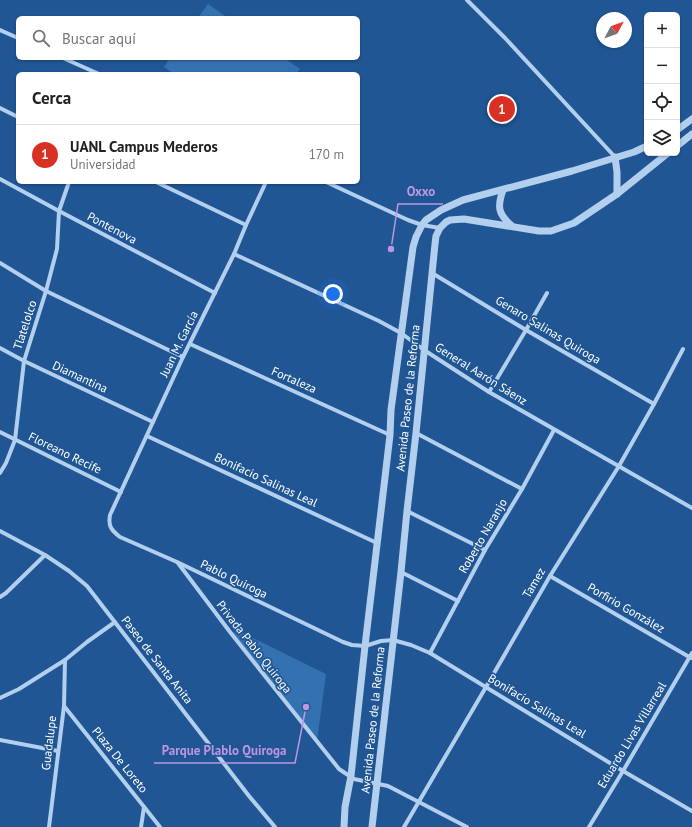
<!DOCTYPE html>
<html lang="es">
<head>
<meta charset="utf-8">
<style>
	body { margin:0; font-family:"PT Sans",sans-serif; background:#f6f6f6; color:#202124 }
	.controls { position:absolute; right:12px; top:12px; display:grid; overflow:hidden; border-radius:6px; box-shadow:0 1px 3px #0004 }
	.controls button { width:36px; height:36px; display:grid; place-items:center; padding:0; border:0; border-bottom:1px solid #e0e0e0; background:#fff; color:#202124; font:20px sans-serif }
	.compass { position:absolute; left:596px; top:12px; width:36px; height:36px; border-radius:50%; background:#fff; box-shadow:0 1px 3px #0004; rotate:49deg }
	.you { position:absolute; left:333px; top:294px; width:14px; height:14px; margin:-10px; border:3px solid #fff; border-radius:50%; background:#1a73e8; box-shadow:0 0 0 6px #1a73e833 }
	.badge { display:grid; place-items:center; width:26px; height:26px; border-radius:50%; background:#d93025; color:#fff; font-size:13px; font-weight:700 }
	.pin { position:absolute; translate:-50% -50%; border:2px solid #fff; box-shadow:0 1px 4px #0006 }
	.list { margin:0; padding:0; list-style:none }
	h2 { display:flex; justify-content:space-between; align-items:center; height:52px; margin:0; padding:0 16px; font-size:17px }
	h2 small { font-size:13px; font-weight:400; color:#757577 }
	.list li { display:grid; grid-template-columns:26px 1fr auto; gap:12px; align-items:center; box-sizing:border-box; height:60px; padding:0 16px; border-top:1px solid #e0e0e0 }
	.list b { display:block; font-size:15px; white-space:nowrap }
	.list p { margin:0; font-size:13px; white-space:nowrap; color:#757577 }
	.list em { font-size:13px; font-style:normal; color:#757577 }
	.icon { flex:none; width:22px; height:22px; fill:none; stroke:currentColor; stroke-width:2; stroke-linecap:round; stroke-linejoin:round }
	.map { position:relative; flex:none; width:692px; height:827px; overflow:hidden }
	.search { position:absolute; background:#fff; box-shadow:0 1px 3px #0004; left:16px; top:16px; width:344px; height:44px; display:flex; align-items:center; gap:10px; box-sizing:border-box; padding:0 14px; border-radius:6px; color:#757577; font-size:15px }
	.panel { position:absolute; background:#fff; box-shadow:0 1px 3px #0004; left:16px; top:72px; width:344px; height:112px; border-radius:6px }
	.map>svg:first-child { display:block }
	.green { fill:#3471b1 }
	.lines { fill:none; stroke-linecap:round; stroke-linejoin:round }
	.minor { stroke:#b3cfee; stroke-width:4 }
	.tertiary { stroke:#b3cfee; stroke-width:7 }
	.labels { text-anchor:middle; stroke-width:3.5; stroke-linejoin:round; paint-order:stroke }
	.street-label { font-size:12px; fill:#fff; stroke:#205694 }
	.leader { fill:none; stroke:#bd96df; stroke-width:1.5 }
	.callout-dot { fill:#bd96df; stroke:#205694; stroke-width:1.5 }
	.callout-label { font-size:13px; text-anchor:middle; font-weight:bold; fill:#bd96df; stroke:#205694; stroke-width:3.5; stroke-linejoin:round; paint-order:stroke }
</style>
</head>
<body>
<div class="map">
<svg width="692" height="827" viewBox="0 0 692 827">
	<rect width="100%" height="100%" fill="#205694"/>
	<g class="green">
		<path d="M208,4l20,14h-30z"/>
		<path d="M170,58h114l16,11 -4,5h-122l-10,-7z"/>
		<path d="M237,630l89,44 -9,67 -84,-108z"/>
	</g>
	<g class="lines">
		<g class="minor">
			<path d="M467,0l38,38 110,119"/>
			<path d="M0,30l18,8"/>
			<path d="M63,58l36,16"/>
			<path d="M0,108l18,9"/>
			<path d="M0,179l59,32 156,82"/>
			<path d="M156,182l90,43"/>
			<path d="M266,182l-20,43 -12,29 -51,103 -73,158c-2,11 1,15 10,22l57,25 166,80 9,3 13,1 16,-5 12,-1 18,5 19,8 193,118 69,40"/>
			<path d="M326,182l82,38 14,5 18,3"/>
			<path d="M234,254l145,67 22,12 23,17 65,42 203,116"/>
			<path d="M0,263l46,28 137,66"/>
			<path d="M432,273l94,57 128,74"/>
			<path d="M190,344l200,91"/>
			<path d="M0,348l24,13 129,61"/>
			<path d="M489,392l37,-62 21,-37"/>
			<path d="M0,432l121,60"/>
			<path d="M416,433l106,56"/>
			<path d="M147,436l230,107"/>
			<path d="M0,473l6,-10 9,-23 9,-79 22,-70 11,-42 2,-38 10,-29"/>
			<path d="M407,511l78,39"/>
			<path d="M0,531l45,24 24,16 18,15 162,210 26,31"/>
			<path d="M178,563l52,69 109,137 15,10 34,7 79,41"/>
			<path d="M401,572l57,29"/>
			<path d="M550,576l141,82"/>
			<path d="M0,597l6,-4 39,-38"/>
			<path d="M430,653l55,-103 37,-61 32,-59"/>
			<path d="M0,698l19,-9 46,-29 22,-18 28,-20"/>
			<path d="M64,706l96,121"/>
			<path d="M0,740l58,11"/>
			<path d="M49,827l15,-121 1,-46"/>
			<path d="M141,827l3,-20"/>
			<path d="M404,827l82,-140 64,-111 69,-110 35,-62 29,-55"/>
			<path d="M589,827l34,-56 69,-118"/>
		</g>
		<g class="tertiary">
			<path d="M677,130l15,-11"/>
			<path d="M677,146l15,-12"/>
			<path d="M615,157l2,15v22"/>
			<path d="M503,190c-6,17 -5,24 9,36"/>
			<path d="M344,827l1,-20 6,-31 14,-130 25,-211 1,-25 22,-163 3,-10 6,-12 4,-5 15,-10 22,-10 109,-29 62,-19 13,-6"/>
			<path d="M372,827l29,-255 6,-61 9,-78 19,-189 1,-8 4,-8 6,-6 4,-2 14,-1 75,12h12l23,-8 43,-29 51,-41"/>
		</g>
	</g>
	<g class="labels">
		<g class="street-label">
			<text transform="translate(112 228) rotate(28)" y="4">Pontenova</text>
			<text transform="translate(25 325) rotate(-72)" y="4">Tlatelolco</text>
			<text transform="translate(548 330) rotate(31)" y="4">Genaro Salinas Quiroga</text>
			<text transform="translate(179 344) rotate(-64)" y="4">Juan M. García</text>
			<text transform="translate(481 374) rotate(32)" y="4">General Aarón Sáenz</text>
			<text transform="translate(80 377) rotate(25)" y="4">Diamantina</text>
			<text transform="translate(294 380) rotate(24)" y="4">Fortaleza</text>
			<text transform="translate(408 398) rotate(-84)" y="4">Avenida Paseo de la Reforma</text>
			<text transform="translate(65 453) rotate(26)" y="4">Floreano Recife</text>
			<text transform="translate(266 480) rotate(25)" y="4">Bonifacio Salinas Leal</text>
			<text transform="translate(483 536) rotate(-60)" y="4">Roberto Naranjo</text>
			<text transform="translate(234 579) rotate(26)" y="4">Pablo Quiroga</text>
			<text transform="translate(534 583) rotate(-60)" y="4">Tamez</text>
			<text transform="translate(626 608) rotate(30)" y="4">Porfirio González</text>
			<text transform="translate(254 647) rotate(52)" y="4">Privada Pablo Quiroga</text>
			<text transform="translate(157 660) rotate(52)" y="4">Paseo de Santa Anita</text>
			<text transform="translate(537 706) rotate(31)" y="4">Bonifacio Salinas Leal</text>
			<text transform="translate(373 720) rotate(-84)" y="4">Avenida Paseo de la Reforma</text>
			<text transform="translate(632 735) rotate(-59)" y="4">Eduardo Livas Villarreal</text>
			<text transform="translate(49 743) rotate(-83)" y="4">Guadalupe</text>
			<text transform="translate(120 760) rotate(51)" y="4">Plaza De Loreto</text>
		</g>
	</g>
	<path class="leader" d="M391 249L398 204H443M306 707L295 763H154"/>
	<g class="callout-dot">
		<circle cx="391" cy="249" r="4"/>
		<circle cx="306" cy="707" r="4"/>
	</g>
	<g class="callout-label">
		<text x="421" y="196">Oxxo</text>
		<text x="224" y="755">Parque Plablo Quiroga</text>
	</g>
</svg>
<div class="controls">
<button>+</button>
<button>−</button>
<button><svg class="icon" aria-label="locate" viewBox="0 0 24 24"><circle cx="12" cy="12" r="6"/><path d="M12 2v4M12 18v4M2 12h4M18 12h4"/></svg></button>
<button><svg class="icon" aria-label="layers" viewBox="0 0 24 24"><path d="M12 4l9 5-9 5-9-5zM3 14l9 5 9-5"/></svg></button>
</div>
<svg class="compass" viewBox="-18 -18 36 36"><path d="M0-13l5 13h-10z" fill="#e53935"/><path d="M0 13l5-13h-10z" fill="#757577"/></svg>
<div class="you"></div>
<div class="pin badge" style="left:502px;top:109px">1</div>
<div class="search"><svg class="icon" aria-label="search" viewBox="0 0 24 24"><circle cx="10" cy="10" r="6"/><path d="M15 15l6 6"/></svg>Buscar aquí</div>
<section class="panel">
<h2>Cerca<small></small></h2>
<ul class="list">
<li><span class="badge">1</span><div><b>UANL Campus Mederos</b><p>Universidad</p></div><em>170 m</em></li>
</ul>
</section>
</div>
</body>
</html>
